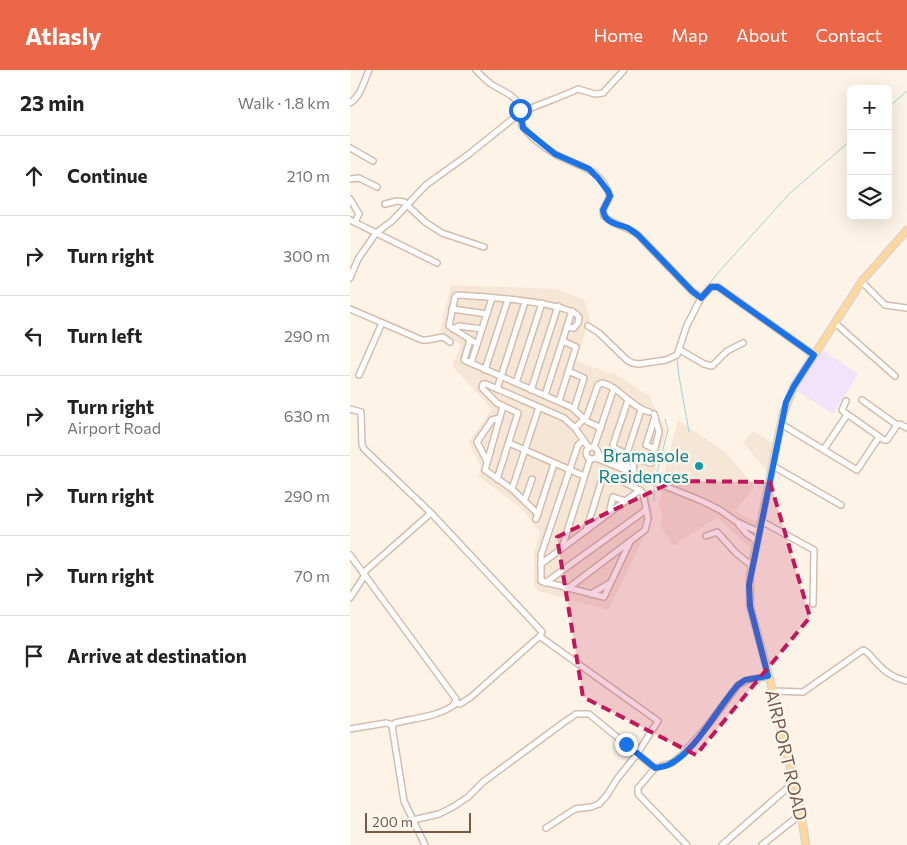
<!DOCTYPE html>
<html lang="en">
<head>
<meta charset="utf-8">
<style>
	body { margin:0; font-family:Commissioner,sans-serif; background:#f6f6f6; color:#222 }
	.controls { position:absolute; right:15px; top:15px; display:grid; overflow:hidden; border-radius:8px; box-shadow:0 5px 20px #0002 }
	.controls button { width:45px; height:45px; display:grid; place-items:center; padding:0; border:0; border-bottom:1px solid #e0e0e0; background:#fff; color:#222; font:25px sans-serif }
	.scale { position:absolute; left:15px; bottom:12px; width:106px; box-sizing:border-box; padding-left:5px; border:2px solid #79594a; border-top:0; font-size:14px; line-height:18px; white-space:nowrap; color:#79594a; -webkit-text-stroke:4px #fff8ee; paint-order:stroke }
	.stop { position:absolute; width:15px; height:15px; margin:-11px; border:4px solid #1a73e8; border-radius:50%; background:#fff }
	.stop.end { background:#1a73e8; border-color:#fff; box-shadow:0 1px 5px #0008 }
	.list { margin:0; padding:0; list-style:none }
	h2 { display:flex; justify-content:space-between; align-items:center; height:65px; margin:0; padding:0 20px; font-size:21px }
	h2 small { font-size:16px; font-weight:400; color:#767676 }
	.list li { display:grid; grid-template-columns:32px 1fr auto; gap:15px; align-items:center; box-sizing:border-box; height:80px; padding:0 20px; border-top:1px solid #e0e0e0 }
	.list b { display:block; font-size:19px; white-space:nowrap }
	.list p { margin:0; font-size:16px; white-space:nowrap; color:#767676 }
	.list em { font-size:16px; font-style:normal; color:#767676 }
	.icon { flex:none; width:28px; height:28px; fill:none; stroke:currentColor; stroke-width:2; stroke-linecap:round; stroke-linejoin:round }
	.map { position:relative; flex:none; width:557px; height:775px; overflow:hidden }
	header { display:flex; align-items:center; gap:30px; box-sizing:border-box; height:70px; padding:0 25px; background:#ec6747; color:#fff }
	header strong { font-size:24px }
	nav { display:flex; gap:28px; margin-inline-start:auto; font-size:18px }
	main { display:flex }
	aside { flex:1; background:#fff }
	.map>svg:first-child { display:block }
	.residential { fill:#f5e6d5 }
	.education { fill:#f1e3fa }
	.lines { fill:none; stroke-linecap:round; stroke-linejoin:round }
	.stream { stroke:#a0d3db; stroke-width:1 }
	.minor-casing { stroke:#d3bdae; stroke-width:8 }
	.major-casing { stroke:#dcd4d0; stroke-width:9 }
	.minor { stroke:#fff; stroke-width:5 }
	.major { stroke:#fed79d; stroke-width:6 }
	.route { stroke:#1a73e8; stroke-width:6 }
	.marked { fill:#c2185b; fill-opacity:0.2; stroke:#c2185b; stroke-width:4; stroke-dasharray:10 6; stroke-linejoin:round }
	.culture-dot { fill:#0f9aa8; stroke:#fff8ee; stroke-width:2 }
	.labels { text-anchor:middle; stroke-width:4.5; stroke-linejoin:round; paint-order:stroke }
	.culture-label { font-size:18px; fill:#0d838f; stroke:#fff8ee; text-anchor:end }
	.street-label { font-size:18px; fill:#79594a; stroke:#fff8ee }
</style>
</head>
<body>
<header>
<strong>Atlasly</strong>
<nav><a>Home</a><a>Map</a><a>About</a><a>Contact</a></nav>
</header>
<main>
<aside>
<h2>23 min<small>Walk · 1.8 km</small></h2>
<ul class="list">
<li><svg class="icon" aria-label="ahead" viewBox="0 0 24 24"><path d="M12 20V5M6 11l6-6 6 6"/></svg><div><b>Continue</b></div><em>210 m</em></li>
<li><svg class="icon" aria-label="right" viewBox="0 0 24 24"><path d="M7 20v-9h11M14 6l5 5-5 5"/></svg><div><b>Turn right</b></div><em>300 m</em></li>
<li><svg class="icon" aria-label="left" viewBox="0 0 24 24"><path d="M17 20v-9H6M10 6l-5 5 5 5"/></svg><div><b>Turn left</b></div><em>290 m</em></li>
<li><svg class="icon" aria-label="right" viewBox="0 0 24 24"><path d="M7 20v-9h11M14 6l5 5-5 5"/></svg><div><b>Turn right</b><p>Airport Road</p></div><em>630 m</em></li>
<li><svg class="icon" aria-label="right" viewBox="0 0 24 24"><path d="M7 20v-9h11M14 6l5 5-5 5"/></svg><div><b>Turn right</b></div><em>290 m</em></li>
<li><svg class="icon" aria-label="right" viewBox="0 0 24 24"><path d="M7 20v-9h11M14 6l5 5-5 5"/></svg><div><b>Turn right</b></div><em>70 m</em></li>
<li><svg class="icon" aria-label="arrive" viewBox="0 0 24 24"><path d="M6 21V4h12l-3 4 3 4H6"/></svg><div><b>Arrive at destination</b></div></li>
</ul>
</aside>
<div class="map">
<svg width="557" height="775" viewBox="0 0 557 775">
	<rect width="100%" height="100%" fill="#fdf4e7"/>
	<g class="residential">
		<path d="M101,215l105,4 28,11 6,18 -14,43 34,12h4l35,23 17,35 -12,42 9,4 15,-57 46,31 28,32 2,5 -19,23 24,13 -5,28 -37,-35 -44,29 -12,-19 1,-13 -3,-7 3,-17 -12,-5 -1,6 4,28 -45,91 -70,-19 -4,-5v-33l6,-21 -19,-24 -43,-32 3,-8 -12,-26 23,-33 -40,-43 9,-21 -21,-14z"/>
		<path d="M403,361l23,14 -7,28 -26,-30z"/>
	</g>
	<path class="education" d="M472,280l36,24 -25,40 -36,-23z"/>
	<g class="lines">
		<g class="stream">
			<path d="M538,38l19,-17"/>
			<path d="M353,222l14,-18 72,-80 62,-54"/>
			<path d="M339,246l6,-12"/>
			<path d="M327,289l2,17 10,56"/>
			<path d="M305,410l13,-50 -3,-11"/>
			<path d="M304,414v17"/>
		</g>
		<g class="minor-casing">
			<g id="minor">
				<path d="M274,0l-21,23 -8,1 -17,-5c-19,9 -39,15 -58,24l2,13c8,10 21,21 33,28 23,13 44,12 55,42l-7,14 1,6c10,10 23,10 34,19l54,56 9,7 10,-11h7l96,68"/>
				<path d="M0,33c11,-7 14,-22 19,-33"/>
				<path d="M0,78l23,13"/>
				<path d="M0,109l9,-1 18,9"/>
				<path d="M0,129l9,15 -4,8"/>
				<path d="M35,134l12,-3 7,1 21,20 17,11 42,14"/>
				<path d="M0,150l87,43"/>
				<path d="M0,208l8,-19 18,-26 16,-12 34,-36 43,-31 51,-41c1,-17 -17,-21 -29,-29 -6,-4 -11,-10 -15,-14"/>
				<path d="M512,212l23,23 22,3"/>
				<path d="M0,239l72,31h5l16,-3 7,5"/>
				<path d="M102,239l35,5"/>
				<path d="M485,253l60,53"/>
				<path d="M238,256l11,7 28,27 5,3 7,1 27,-4 11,-5 10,-30 14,-27"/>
				<path d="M103,259l6,-3 23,3"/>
				<path d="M120,270l-6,20 107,47 17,15 13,6"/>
				<path d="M127,274l-28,-18 6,-29 2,-2c21,1 113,7 122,22l-1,6 -4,5 -7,-1"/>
				<path d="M330,280l24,14 8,2 15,-15 16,-8"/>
				<path d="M121,293l21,-65"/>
				<path d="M135,300l23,-71"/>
				<path d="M218,301l16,7 -10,31"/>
				<path d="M9,305l23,-52"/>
				<path d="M166,313l26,-80"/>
				<path d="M147,319l28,-87"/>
				<path d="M181,320l27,-84"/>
				<path d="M195,325l27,-84"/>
				<path d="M278,330l-15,45 1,3 18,8"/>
				<path d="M512,330l35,25 3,-1 7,4"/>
				<path d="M209,331l17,-54 -13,-6"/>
				<path d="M153,336l-18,64 27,19 26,25"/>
				<path d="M0,339l11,3 1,33 2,4 67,64 -68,60"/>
				<path d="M497,344l37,26h3l10,-15"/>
				<path d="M431,354l76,46 22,-33"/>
				<path d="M225,358l12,-12 11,-31 4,-2c18,4 28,24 47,29"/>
				<path d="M234,370l-6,5 -34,101 -3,9v26l63,16 26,-55"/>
				<path d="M159,373l75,33"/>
				<circle cx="242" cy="383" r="6"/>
				<path d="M244,377l20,-59"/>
				<path d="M305,379l-9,-4 9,-28"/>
				<path d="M474,379l23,-34 -5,-5 4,-9"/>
				<path d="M277,383l14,-43"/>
				<path d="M248,384l36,15"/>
				<path d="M246,388l106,43 18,9 17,12 22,10"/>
				<path d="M137,391l-10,-19 15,-22 8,-2"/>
				<path d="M423,396l68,39"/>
				<path d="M282,398l4,-9 15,4 8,-31 -5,-18"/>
				<path d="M147,409l21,-66 -21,-10 -15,-15 1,-4h3l78,34 11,10 14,20"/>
				<path d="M162,419l27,-82"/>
				<path d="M175,429l7,-20"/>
				<path d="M81,443l101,108 10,11 -2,4 2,2 116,83 -21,33 -20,25 -10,16 -8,9 -8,3 -16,2 -29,19"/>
				<path d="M259,443l4,-16 12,4"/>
				<path d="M186,449l18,-55"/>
				<path d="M411,451l53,29 -1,54"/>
				<path d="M389,455l8,9 10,7"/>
				<path d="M356,466l11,-4 19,21 16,13"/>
				<path d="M212,478l28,-89"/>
				<path d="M0,485l106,144 -2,6c-17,12 -39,13 -59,18l-3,3 12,75 9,19 26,-6 14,-7 15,-10 15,-15 80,-59 13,-9h13l66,54"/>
				<path d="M191,494l99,-74"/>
				<path d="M195,513l101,-73"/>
				<path d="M217,519l78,-59 3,-11 -5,-26c-7,-6 -31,-17 -40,-17l-17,55"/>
				<path d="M241,524l19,-11"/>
				<path d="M0,528l15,-23"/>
				<path d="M422,621l31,1 60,-42c6,2 8,7 12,11 10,11 18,17 32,20"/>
				<path d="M106,633l4,1 11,-7 69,-61"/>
				<path d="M0,659l36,-6 7,2"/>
				<path d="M63,750l12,25"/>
				<path d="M337,775l-49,-51v-6l17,-20 17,-5 11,-9 25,-29 30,-40 10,-5 21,-4"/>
				<path d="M372,775l71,-62"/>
				<path d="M412,775l39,-31"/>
			</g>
		</g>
		<g class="major-casing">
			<path id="major" d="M456,775l-5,-31 -32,-138 -19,-70v-30l33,-162 11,-28 68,-105 45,-51"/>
		</g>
		<use href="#minor" class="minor"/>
		<use href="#major" class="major"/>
	</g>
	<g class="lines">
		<path class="route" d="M170,40l3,18 32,26 34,15 9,9 10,13 2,5 -7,14c1,13 15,14 25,18 3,2 6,4 10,7l54,56 9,7 10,-11h7l96,68 -20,31 -8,16 -37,183 1,21 18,70 -23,4 -7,5c-20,22 -42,66 -68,79 -5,3 -10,3 -15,4l-29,-24"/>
	</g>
	<path class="marked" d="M324,411l96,1 40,135 -114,138 -113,-58 -26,-160z"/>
	<circle class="culture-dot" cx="349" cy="396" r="5"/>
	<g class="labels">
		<g class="culture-label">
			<text x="339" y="392">Bramasole<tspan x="339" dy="21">Residences</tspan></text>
		</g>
		<g class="street-label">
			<text transform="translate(436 685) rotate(77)" y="6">AIRPORT ROAD</text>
		</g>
	</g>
</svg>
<div class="controls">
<button>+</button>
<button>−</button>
<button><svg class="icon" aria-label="layers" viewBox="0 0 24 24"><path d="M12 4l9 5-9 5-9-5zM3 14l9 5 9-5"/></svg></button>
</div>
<div class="scale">200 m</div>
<div class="stop" style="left:170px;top:40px"></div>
<div class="stop end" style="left:276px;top:674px"></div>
</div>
</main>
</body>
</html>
